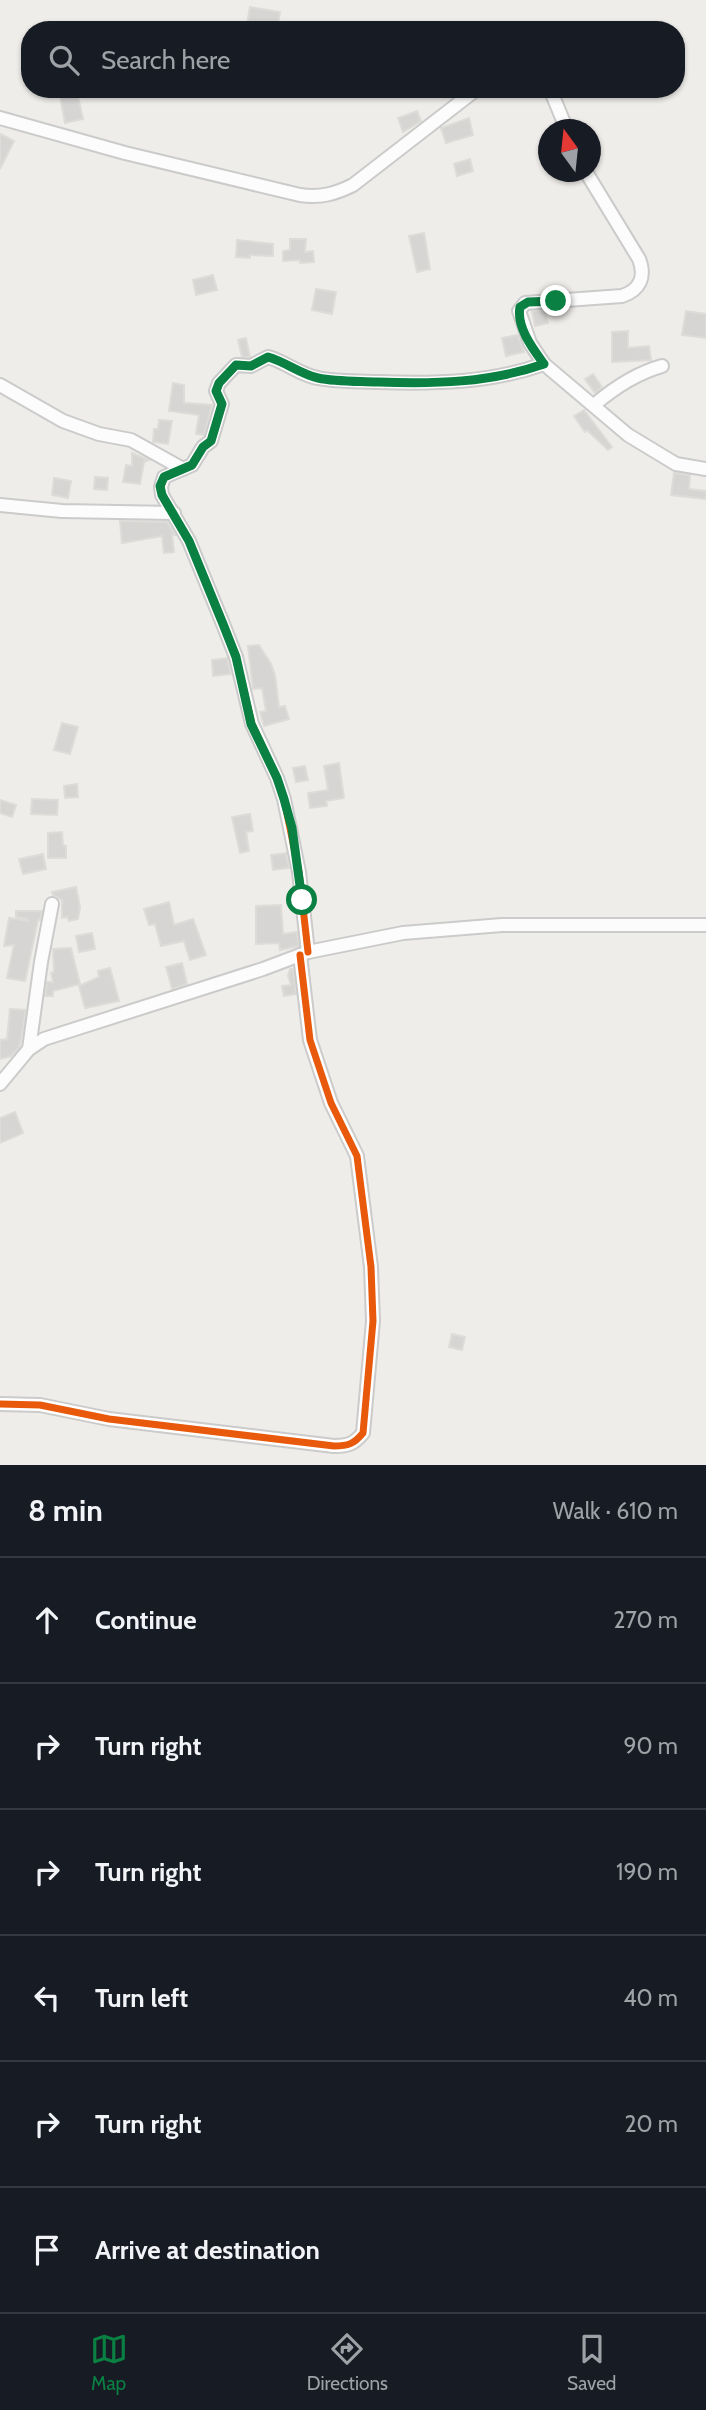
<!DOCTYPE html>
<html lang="en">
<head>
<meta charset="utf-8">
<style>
	body { margin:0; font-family:Cabin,sans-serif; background:#242831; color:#f1f3f6 }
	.compass { position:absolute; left:538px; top:119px; width:63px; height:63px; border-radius:50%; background:#171b24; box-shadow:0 2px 5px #0004; rotate:345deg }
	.stop { position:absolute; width:21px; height:21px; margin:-16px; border:5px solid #0b8043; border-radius:50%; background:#fff }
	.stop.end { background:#0b8043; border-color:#fff; box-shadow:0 2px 7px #0008 }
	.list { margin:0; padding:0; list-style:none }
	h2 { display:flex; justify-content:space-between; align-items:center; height:91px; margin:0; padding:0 28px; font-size:30px }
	h2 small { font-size:23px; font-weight:400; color:#9ea1a6 }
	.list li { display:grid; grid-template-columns:46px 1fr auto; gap:21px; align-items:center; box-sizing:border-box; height:126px; padding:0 28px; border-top:2px solid #363941 }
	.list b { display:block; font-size:26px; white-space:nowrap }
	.list em { font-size:23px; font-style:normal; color:#9ea1a6 }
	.icon { flex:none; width:38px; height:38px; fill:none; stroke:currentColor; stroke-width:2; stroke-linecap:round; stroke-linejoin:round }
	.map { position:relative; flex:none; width:706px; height:1465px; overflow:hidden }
	.search { position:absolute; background:#171b24; box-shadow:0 2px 5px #0004; left:21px; right:21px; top:21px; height:77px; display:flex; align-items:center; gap:18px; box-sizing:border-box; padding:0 24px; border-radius:28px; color:#9ea1a6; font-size:26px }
	.sheet { height:847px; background:#171b24 }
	nav { display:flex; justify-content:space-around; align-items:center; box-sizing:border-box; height:98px; border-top:2px solid #363941; background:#171b24; font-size:19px; color:#9ea1a6 }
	nav a { display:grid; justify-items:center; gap:4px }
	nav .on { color:#0b8043 }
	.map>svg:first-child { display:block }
	.building { fill:#d6d5d3; stroke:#dedcd8; stroke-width:2 }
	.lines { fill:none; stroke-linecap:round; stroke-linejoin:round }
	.minor-casing { stroke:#cacbca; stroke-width:16 }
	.minor { stroke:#fdfcfc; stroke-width:12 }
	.cycleway-casing { stroke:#fff; stroke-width:11 }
	.cycleway { stroke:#e8590c; stroke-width:7 }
	.route { stroke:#0b8043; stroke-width:9 }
</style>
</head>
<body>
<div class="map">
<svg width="706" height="1465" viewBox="0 0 706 1465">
	<rect width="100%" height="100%" fill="#efede9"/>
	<g class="building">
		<path d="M250,7l30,5 -3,18h-31z"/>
		<path d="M77,92l6,27 -18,4 -5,-27z"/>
		<path d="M417,111l4,10 -18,11 -5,-14z"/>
		<path d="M469,118l4,17 -27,8 -5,-15z"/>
		<path d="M0,134l14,7 -14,28z"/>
		<path d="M470,159l3,12 -16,5 -3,-12z"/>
		<path d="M424,233l6,36 -13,3 -8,-36z"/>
		<path d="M290,239h16l-1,13 8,-1 1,11 -14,1v-3l-17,1v-10l7,-1z"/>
		<path d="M237,240l36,4v12l-23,-1v3l-14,-1z"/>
		<path d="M213,275l4,15 -21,5 -3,-15z"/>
		<path d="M316,289l20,3 -4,22 -20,-4z"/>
		<path d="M545,310l3,13 -13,3 -3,-15z"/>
		<path d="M686,311l20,3v24l-24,-3z"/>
		<path d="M628,331v17l21,-2 2,14 -39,2v-30z"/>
		<path d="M518,335l6,17 -18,4 -4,-18z"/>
		<path d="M246,338l4,19h-8l-4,-17z"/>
		<path d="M593,374l9,13 -7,6 -10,-14z"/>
		<path d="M173,383l11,2v18l28,2 -8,30 -8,-1 3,-19 -30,-4z"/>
		<path d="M584,410l28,37 -4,3 -21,-20 -2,2 -11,-16z"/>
		<path d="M159,420l13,1 -4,23 -15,-2 1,-13h4z"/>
		<path d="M132,453l17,7 -5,2 -4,22 -17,-2 3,-17 6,1z"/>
		<path d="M674,473l16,2 -1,14 17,2v8l-35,-4z"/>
		<path d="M95,477l13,1 -1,12 -13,-1z"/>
		<path d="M54,478l17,3 -3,17 -16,-3z"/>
		<path d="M120,521l47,1 8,13h-3l2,17 -10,1 -2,-17 -40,7z"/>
		<path d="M259,645l12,19 4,11 4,32 6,-1 4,13 -25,7 -4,-14 6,-1 -4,-23 -9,1 -5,-43z"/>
		<path d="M227,658l4,16 -18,2 -1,-16z"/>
		<path d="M62,723l16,4 -8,27 -16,-4z"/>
		<path d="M339,763l5,35 -18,3 1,5 -17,2 -2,-15 20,-3 -4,-24z"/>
		<path d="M305,766l3,14 -12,2 -3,-14z"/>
		<path d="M77,784l1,13 -13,1 -1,-12z"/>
		<path d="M32,799l26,1 -1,15 -26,-1z"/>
		<path d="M0,800l16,5 -4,12 -12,-4z"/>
		<path d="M250,814l3,17 -7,1 3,19 -9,2 -8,-36z"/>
		<path d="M62,832l1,13 3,1v12h-18v-25z"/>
		<path d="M286,853l3,15 -16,2 -2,-15z"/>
		<path d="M43,854l3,15 -23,5 -4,-15z"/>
		<path d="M76,887l4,20 -2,12 -9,2 -2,-4 -5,1v-18l-9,-5 -1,-3z"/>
		<path d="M169,902l5,23 19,-6 13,36 -16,5 -6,-19 -23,5 -6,-22 -6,1 -5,-16z"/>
		<path d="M281,905l2,29 14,-2 2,14 -19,4 -1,-7 -23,1v-38z"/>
		<path d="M16,911h26l-2,9h-2l-13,61 -18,-3 7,-33 -10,1 5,-28 19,3v-2l-12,-2z"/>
		<path d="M92,933l3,16 -16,3 -3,-16z"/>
		<path d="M71,948l9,36 -27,7v5h-8l2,-14h6l-2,-9 3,-1 -1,-23z"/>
		<path d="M182,963l5,21 -15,5 -6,-22z"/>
		<path d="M110,968l9,33 -34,7 -6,-22 20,-9 -1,-6z"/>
		<path d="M290,969h3l3,25 -12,2 -2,-10 9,-1 -3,-9z"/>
		<path d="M10,1009l16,1 -5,30 -2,8 -8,8 -11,3v-19l7,-1z"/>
		<path d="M15,1112l8,21 -23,10v-25z"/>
		<path d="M452,1334l13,3 -3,13 -13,-3z"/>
	</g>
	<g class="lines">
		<g class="minor-casing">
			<g id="minor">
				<path d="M550,89l17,41"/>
				<path d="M0,118l125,35 175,42c20,3 35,-1 53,-10l124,-96"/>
				<path d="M586,172l53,87c7,18 1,31 -17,37l-97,7 -6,8 11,32 14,21 84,71 48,29 30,5"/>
				<path d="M0,385l63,36 36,13 32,6 52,29"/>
				<path d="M594,405c20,-17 43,-32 68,-39"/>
				<path d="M0,505l62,6 112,2"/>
				<path d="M308,952l-9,-80 -15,-73 -7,-21 -25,-54 -16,-67 -13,-33 -34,-83 -27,-46 -1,-8 3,-10 28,-12 11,-18 8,-6 11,-37 -6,-13 3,-8 17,-18 15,1 17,-9c18,5 32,18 50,21 19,4 40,3 60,4 57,2 112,1 166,-18"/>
				<path d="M29,1049l12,-87 11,-58"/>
				<path d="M0,1084l29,-35 15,-10 219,-70 45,-17 95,-19 99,-8h204"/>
				<path d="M0,1404l40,1 69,14 225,27c14,0 20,-2 29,-13l10,-112 -2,-54 -12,-95 -2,-16 -26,-53 -21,-63 -10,-85"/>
			</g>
		</g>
		<use href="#minor" class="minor"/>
		<g class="cycleway-casing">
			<g id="cycleway">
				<path d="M308,952l-9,-80 -15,-73 -7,-21 -25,-54 -16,-67 -13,-33 -34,-83 -27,-46 -1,-8 3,-10 28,-12 11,-18 8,-6 11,-37 -6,-13 3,-8 17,-18 15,1 17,-9c18,5 32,18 50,21 19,4 40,3 60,4 57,2 112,1 166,-18"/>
				<path d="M0,1404l40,1 69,14 225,27c14,0 20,-2 29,-13l10,-112 -2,-54 -12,-95 -2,-16 -26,-53 -21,-63 -10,-85"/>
			</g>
		</g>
		<use href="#cycleway" class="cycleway"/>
	</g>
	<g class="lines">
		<path class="route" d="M302,900l-10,-72 -8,-29 -7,-21 -26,-54 -15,-67 -13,-33 -34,-83 -27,-46 -2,-9 4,-9 28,-12 11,-18 8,-6 11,-37 -6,-13 3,-8 17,-18 15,1 17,-9c18,5 32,17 50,21 19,4 40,3 60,4 57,2 111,1 166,-18 -11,-15 -28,-37 -24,-57l8,-5 28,-1"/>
	</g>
</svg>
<svg class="compass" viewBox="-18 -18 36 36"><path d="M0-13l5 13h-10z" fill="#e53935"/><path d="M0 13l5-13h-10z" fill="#9ea1a6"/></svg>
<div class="stop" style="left:302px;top:900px"></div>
<div class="stop end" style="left:556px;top:301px"></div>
<div class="search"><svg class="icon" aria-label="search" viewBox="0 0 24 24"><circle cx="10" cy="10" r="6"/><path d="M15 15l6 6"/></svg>Search here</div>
</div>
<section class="sheet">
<h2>8 min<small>Walk · 610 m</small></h2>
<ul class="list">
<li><svg class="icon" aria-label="ahead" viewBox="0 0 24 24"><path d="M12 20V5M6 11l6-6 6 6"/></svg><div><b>Continue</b></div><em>270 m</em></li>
<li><svg class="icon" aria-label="right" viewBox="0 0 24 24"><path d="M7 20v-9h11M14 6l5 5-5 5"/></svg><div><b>Turn right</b></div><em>90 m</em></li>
<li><svg class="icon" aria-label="right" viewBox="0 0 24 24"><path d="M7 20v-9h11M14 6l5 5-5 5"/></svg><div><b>Turn right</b></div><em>190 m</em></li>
<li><svg class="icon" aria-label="left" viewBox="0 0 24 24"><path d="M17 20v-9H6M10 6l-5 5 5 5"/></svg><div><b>Turn left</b></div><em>40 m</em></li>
<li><svg class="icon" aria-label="right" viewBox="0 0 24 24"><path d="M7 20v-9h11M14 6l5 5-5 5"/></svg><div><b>Turn right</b></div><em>20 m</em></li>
<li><svg class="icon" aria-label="arrive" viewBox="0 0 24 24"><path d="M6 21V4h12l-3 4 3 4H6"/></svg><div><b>Arrive at destination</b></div></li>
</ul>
</section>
<nav>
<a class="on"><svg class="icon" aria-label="map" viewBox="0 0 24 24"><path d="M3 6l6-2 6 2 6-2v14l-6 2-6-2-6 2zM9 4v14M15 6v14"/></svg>Map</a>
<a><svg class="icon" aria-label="directions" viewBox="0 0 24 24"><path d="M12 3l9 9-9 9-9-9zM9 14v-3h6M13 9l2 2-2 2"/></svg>Directions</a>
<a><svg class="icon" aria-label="saved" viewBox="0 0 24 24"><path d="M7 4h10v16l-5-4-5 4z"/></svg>Saved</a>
</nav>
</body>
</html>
